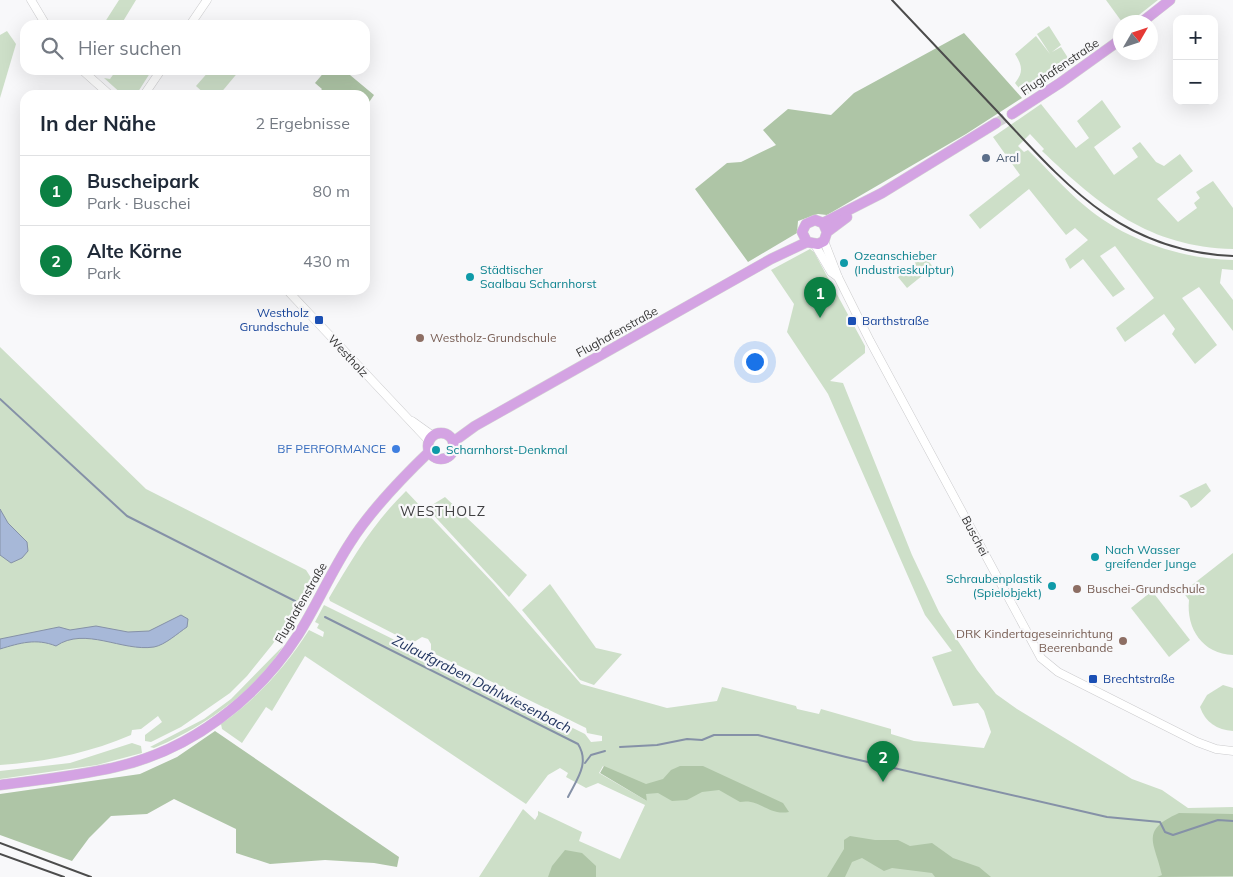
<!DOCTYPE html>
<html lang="de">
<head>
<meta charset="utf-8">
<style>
	body { margin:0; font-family:Mulish,sans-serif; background:#f2f2f3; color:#1f2937 }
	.controls { position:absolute; right:15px; top:15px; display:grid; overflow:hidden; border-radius:10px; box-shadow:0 5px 20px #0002 }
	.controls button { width:45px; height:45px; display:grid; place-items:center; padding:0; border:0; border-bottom:1px solid #e0e1e3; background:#fff; color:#1f2937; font:25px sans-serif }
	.compass { position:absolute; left:1113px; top:15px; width:45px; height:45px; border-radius:50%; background:#fff; box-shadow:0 5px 20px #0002; rotate:51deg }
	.you { position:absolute; left:754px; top:361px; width:18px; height:18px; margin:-12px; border:4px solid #fff; border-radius:50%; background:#1a73e8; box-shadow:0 0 0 8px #1a73e833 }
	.badge { display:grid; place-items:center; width:32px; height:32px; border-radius:50%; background:#0b8043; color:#fff; font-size:16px; font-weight:700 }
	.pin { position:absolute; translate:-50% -41px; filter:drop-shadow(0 1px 2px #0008) }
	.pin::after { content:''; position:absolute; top:26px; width:18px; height:15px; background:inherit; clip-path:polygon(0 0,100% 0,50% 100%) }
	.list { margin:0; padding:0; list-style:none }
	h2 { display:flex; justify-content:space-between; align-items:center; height:65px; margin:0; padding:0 20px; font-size:21px }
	h2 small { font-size:16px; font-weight:400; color:#747a83 }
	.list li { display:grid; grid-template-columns:32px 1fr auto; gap:15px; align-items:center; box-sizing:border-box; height:70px; padding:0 20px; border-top:1px solid #e0e1e3 }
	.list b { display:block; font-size:19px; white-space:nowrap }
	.list p { margin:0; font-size:16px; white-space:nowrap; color:#747a83 }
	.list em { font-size:16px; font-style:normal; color:#747a83 }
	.icon { flex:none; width:28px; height:28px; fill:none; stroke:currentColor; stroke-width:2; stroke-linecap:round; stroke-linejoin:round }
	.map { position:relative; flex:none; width:1233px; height:877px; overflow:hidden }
	.search { position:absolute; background:#fff; box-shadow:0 5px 20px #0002; left:20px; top:20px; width:350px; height:55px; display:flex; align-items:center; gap:12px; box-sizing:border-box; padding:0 18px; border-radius:15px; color:#747a83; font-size:19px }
	.panel { position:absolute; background:#fff; box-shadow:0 5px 20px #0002; left:20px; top:90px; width:350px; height:205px; border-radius:15px }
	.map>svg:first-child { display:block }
	.green { fill:#cddfc8; fill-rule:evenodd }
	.forest { fill:#aec5a6 }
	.water { fill:#a7b8d8; stroke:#8591a7 }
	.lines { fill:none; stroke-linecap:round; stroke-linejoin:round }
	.stream { stroke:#8591a7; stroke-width:2 }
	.major-tunnel { stroke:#d1d1d3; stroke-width:10; stroke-dasharray:10 5; stroke-linecap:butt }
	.minor-casing { stroke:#cbcbcd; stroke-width:9 }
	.major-casing { stroke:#d3d3d3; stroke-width:11 }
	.minor { stroke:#fff; stroke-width:8 }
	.major { stroke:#d4a3e3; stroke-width:10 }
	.rail { stroke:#4c4c4c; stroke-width:2 }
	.service-dot { fill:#5c6f8a; stroke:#f8f8fa; stroke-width:2 }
	.culture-dot { fill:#0f9aa8; stroke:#f8f8fa; stroke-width:2 }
	.transit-dot { fill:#1a4fb4; stroke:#f8f8fa; stroke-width:2 }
	.education-dot { fill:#8d6e63; stroke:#f8f8fa; stroke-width:2 }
	.shop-dot { fill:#3f7fe0; stroke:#f8f8fa; stroke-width:2 }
	.labels { text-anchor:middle; stroke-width:4.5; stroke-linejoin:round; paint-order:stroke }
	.street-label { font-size:12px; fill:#363636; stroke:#f8f8fa }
	.service-label { font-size:12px; fill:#4e5e75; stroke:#f8f8fa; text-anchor:start }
	.culture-label { font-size:12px; fill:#0d838f; stroke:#f8f8fa; text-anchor:start }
	.transit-label { font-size:12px; fill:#164399; stroke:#f8f8fa; text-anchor:start }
	.education-label { font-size:12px; fill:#785e54; stroke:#f8f8fa; text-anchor:start }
	.shop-label { font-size:12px; fill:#366cbe; stroke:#f8f8fa; text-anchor:end }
	.neighbourhood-label { font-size:14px; letter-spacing:1px; fill:#3f3f41; stroke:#f8f8fa }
	.water-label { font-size:14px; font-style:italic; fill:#21345f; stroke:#f8f8fa }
</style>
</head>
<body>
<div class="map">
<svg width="1233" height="877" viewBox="0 0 1233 877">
	<rect width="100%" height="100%" fill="#f8f8fa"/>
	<g class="green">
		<path d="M119,0h17l-14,23 3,2h-22z"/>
		<path d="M1106,0h52l-28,22h-8z"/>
		<path d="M1049,26l12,19 -9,7 9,-5 9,14c-10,17 -29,25 -45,35l-10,-13c9,-11 7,-18 0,-29l21,-18 14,18 -13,-20z"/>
		<path d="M7,31l9,13 -16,54v-63z"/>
		<path d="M123,70h29l-16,25h-13l-19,-17 6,1 5,-7 5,1z"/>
		<path d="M210,70h30l-21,25h-13l-10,-9z"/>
		<path d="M1102,100l19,27 -27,20 20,28 24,-18 -6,-9 8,-6 16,20 8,4 16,-12 13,17 -36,28 21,23 19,-14 -3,-5 6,-5 -4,-6 17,-11 20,27v41c-84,-2 -133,-43 -191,-98l2,-2 -14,-15 -12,12 6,6 4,-2c19,18 36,39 57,56 40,34 96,53 148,54v10l-11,-1 -2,14 13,17v31l-34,-44 -17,11 35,47 -22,19 -23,-30 3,-5 -11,-15 -39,28 -9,-14 38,-30 -39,-52 -15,10 25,33 -12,8 -30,-38 -13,10 -5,-10 23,-19 -13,-12 -9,7 -37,-46 -49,40 -11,-14 51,-40 -27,-38 48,-33 35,44 13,-10 -12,-17z"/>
		<path d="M810,249l4,3 51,94v7l-35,28 13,2 69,172 27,57 38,58 19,24 21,15 115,70 30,11 26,18 45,-1v70h-754l44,-68 12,11 3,-5v-4l44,21 -3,9 41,18 25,-54 -47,-22 -12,5 -20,-11 2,-4 -8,-5 -12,7 -22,29 -221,-148 -33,55 -6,-4 -24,36 -20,-14 -1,-5c36,-25 65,-58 88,-94l14,7 1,-5 -7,-4 2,-4 -4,-2 9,-17 261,129 6,8 11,-1v-5l-15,-3 -1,-5 -155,-76v-8l-3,-5 -6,-2 -8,5 -10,-3 -74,-38 -1,-3c23,-39 44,-75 77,-107l88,93 87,100 86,24 50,-7 5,-14 74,19 1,3 22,5 2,-5 70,20v5l23,7 70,7 7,-16 -7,-21 -6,-8 -25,3 -21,-49 20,-6 -27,-36 -97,-221 -41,-62 7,-28 -23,-34zM603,766l44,34v1l-48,-28z"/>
		<path d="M924,255l9,12 -26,21 -9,-11z"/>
		<path d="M0,347l146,142 160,81 9,14 -43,61 -25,31 -17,17 -49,34 -30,15 -6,-1v-6l17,-13 -4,-6 -17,13 -9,1 -1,5c-42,18 -86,27 -131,30z"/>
		<path d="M1206,483l5,8c-6,5 -13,14 -20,17l-4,-7 -8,-5z"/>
		<path d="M445,497l82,78 -18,22 -82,-89z"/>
		<path d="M1233,553v102c-30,-1 -47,-26 -44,-55l-6,-8z"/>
		<path d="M550,584l46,64 26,6 -28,31 -14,-5 -58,-70z"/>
		<path d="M1152,591l38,49 -21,17 -38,-49z"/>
		<path d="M283,646c-26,45 -83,83 -129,102l-4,-1 54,-28 27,-20z"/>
		<path d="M1223,685l10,3v43c-16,-1 -28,-9 -33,-24l7,-12z"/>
		<path d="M132,743l9,3 1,7 -45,12 -97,14v-8l70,-8z"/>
	</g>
	<g class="forest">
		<path d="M964,33l58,65 -56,36 -139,81 -9,-1 -20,7 -1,12 -49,29 -53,-73 32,-26 14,-1 35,-17 -13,-15 25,-21 43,6 23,-22z"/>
		<path d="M326,70h18l30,25 -9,13v-13h-48l5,-6 -7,-6z"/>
		<path d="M215,731l184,126 -2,10 -23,-4 -49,-3 -55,4 -34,-11v-24l-62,-30 -27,15 -36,2 -22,22 -17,23 -72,-26v-41l140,-20 37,-17z"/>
		<path d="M604,766l42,18 17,-5 8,-9 9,-4h23l80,37 6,9c-21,4 -29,-14 -49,-10l-21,-12 -17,2 -15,8 -15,1 -14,-8 -12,1 1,7 -47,-28z"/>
		<path d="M1179,813l54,1v62l-76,1 5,-2c-7,-33 -23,-44 17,-62z"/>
		<path d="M850,836l25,4h23l12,6 22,-3 21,15 26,9 12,10h-56l-3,-4 -40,-5 -8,3 -22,-13 -10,4 -7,15h-18l17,-28v-9z"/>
		<path d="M565,850l17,3 14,13v11h-48l4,-11z"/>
	</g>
	<g class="water">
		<path d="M0,509l8,14 19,19 1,9 -6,7 -11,5 -11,-8z"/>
		<path d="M181,615l7,4 -1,8c-9,6 -22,18 -33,20 -32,5 -69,-21 -98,-1 -20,-8 -36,-3 -56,3v-10l59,-12 11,3 26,-4 32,6 21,-1z"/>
	</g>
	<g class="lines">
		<g class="stream">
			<path d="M0,399l127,117 168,85"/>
			<path d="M325,617l253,127c12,19 -1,35 -10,53"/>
			<path d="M620,747l37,-2 30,-6 15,1 12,-5h44l88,22 261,60 53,5 5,10 8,3 45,-15 15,1"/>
			<path d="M585,763l6,-8 14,-4"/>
		</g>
		<path class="major-tunnel" d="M996,123l16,-9"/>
		<g class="minor-casing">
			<g id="minor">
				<path d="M31,0l15,25"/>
				<path d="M190,25l17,-25"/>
				<path d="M82,70l28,25"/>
				<path d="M144,95l17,-25"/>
				<path d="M824,241l14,36 32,64 171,317 17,14 139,70 19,7 17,2"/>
				<path d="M815,245l16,27 7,5"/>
				<path d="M287,290l142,151"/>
				<path d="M412,421l21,15"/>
			</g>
		</g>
		<g class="major-casing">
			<g id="major">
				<path d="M1142,22l28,-22"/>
				<path d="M1012,114l48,-31 60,-43"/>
				<path d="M823,223l59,-30 114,-70"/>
				<path d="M827,232l-4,-9 -8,-3 -9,4 -4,8 5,10 11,2 6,-3 3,-9 20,-15"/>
				<circle cx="441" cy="446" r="13"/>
				<path d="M453,442l22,-16 296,-167 36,-17"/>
				<path d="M0,785c39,-5 78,-9 116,-18 75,-17 141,-68 182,-132 19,-30 33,-63 52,-92 20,-32 52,-65 79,-91"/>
			</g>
		</g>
		<use href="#minor" class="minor"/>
		<use href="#major" class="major"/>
		<g class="rail">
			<path d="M892,0c35,37 70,74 104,110 70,75 126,142 237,146"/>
			<path d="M0,843l91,34"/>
			<path d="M0,854l64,23"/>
		</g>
	</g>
	<circle class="service-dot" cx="986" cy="158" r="5"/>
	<g class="culture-dot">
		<circle cx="844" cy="263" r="5"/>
		<circle cx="470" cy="277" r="5"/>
		<circle cx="436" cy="450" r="5"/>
		<circle cx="1095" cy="557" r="5"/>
		<circle cx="1052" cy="586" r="5"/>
	</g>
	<g class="transit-dot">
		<rect x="314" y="315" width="10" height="10" rx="2.5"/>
		<rect x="847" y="316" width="10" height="10" rx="2.5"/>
		<rect x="1088" y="674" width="10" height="10" rx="2.5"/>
	</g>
	<g class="education-dot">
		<circle cx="420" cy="338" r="5"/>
		<circle cx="1077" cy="589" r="5"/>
		<circle cx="1123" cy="641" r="5"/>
	</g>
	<circle class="shop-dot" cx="396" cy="449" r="5"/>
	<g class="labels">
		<g class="street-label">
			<text transform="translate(1060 67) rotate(-34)" y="4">Flughafenstraße</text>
			<text transform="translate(617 332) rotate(-29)" y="4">Flughafenstraße</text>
			<text transform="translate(348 356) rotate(47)" y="4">Westholz</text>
			<text transform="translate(975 536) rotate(62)" y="4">Buschei</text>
			<text transform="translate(301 603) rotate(-60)" y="4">Flughafenstraße</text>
		</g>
		<g class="service-label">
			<text x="996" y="162">Aral</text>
		</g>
		<g class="culture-label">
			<text x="854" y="260">Ozeanschieber<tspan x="854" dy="14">(Industrieskulptur)</tspan></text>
			<text x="480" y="274">Städtischer<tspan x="480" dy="14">Saalbau Scharnhorst</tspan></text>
			<text x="446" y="454">Scharnhorst-Denkmal</text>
			<text x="1105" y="554">Nach Wasser<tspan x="1105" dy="14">greifender Junge</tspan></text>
			<text x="1042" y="583" text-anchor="end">Schraubenplastik<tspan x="1042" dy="14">(Spielobjekt)</tspan></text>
		</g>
		<g class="transit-label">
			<text x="309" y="317" text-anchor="end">Westholz<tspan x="309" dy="14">Grundschule</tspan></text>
			<text x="862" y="325">Barthstraße</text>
			<text x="1103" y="683">Brechtstraße</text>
		</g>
		<g class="education-label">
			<text x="430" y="342">Westholz-Grundschule</text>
			<text x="1087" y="593">Buschei-Grundschule</text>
			<text x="1113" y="638" text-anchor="end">DRK Kindertageseinrichtung<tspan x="1113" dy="14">Beerenbande</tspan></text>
		</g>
		<g class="shop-label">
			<text x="386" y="453">BF PERFORMANCE</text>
		</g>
		<g class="neighbourhood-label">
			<text x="443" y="516">WESTHOLZ</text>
		</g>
		<g class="water-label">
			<text transform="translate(482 684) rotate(27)" y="5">Zulaufgraben Dahlwiesenbach</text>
		</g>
	</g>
</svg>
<div class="controls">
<button>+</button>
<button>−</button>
</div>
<svg class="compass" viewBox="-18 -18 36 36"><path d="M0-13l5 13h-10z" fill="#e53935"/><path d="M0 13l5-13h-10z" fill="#747a83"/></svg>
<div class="you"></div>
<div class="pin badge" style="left:820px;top:318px">1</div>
<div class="pin badge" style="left:883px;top:782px">2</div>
<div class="search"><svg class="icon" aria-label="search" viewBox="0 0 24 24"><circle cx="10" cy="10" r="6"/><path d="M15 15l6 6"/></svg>Hier suchen</div>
<section class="panel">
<h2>In der Nähe<small>2 Ergebnisse</small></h2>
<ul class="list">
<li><span class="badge">1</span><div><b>Buscheipark</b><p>Park · Buschei</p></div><em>80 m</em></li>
<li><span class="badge">2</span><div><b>Alte Körne</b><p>Park</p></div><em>430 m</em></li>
</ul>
</section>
</div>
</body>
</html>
